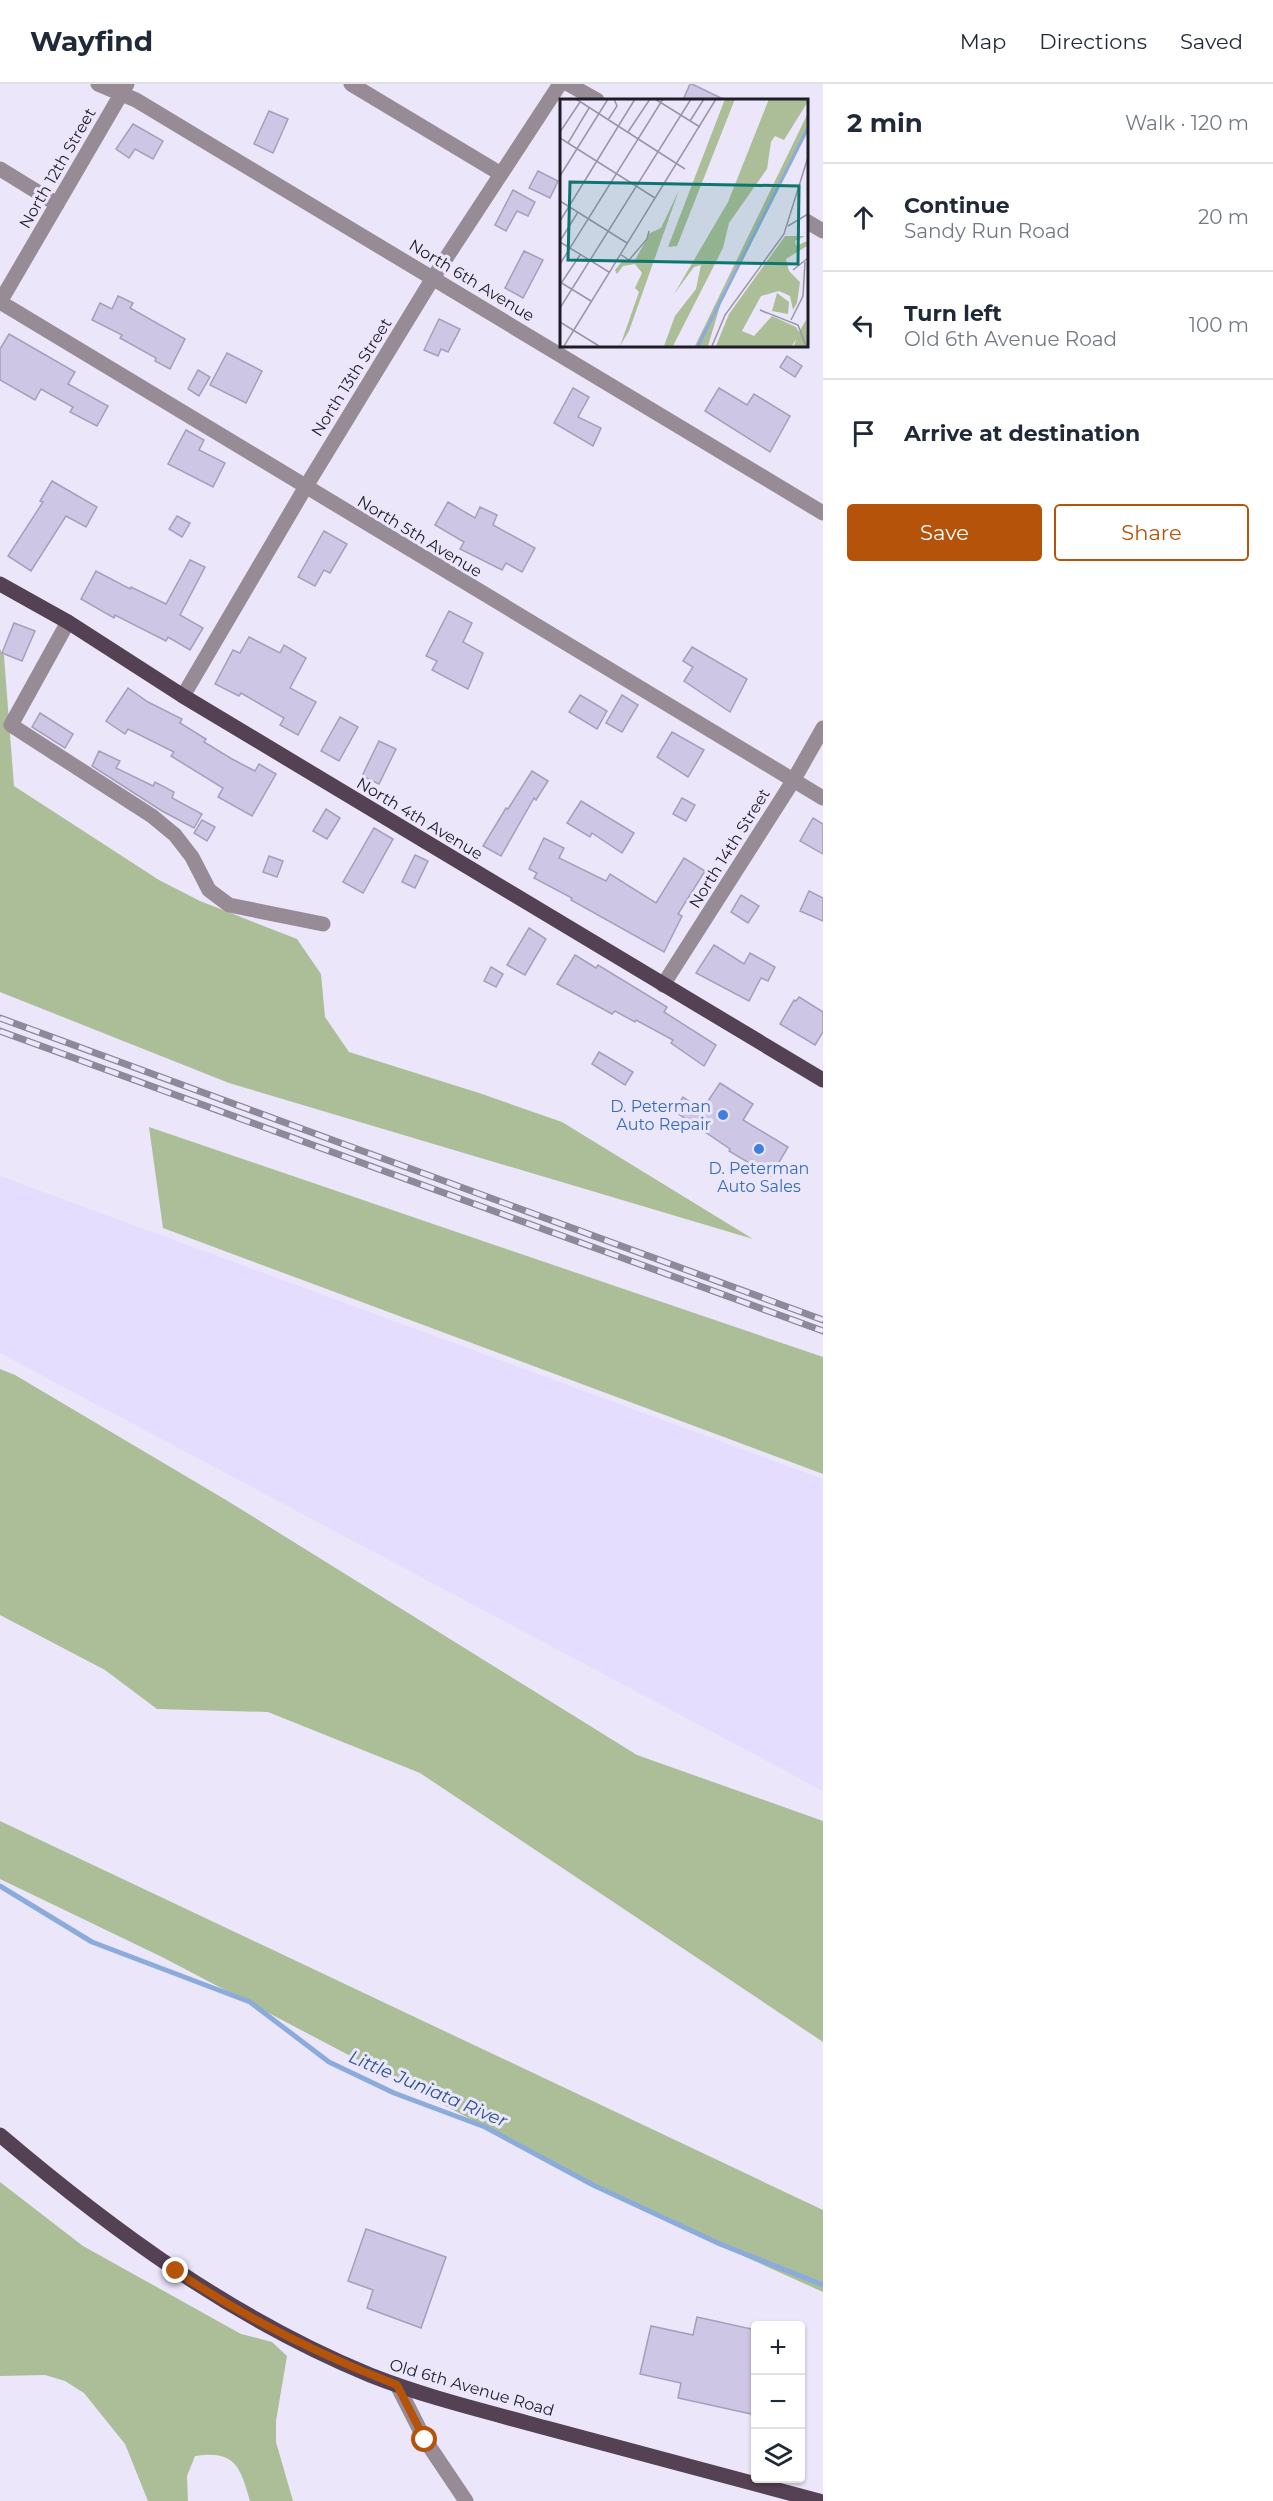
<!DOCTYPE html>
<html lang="en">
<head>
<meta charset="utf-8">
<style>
	body { margin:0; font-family:Montserrat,sans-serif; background:#f6f6f7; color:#1f2937 }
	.controls { position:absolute; right:18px; bottom:18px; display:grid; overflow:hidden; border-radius:6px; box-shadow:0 2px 4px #0004 }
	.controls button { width:54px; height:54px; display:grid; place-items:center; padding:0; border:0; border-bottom:2px solid #e0e1e3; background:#fff; color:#1f2937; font:30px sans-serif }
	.stop { position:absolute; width:18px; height:18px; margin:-14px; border:4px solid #b45309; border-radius:50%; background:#fff }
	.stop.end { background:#b45309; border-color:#fff; box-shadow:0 2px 6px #0008 }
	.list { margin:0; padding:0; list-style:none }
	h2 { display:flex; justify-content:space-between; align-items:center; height:78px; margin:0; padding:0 24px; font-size:26px }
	h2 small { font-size:20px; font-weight:400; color:#747a83 }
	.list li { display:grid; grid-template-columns:39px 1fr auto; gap:18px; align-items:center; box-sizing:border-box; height:108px; padding:0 24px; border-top:2px solid #e0e1e3 }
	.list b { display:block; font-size:22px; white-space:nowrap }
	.list p { margin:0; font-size:20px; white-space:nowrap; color:#747a83 }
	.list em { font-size:20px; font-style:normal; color:#747a83 }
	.actions { display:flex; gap:12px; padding:18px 24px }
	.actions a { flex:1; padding:14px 0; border:2px solid #b45309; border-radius:6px; text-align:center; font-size:21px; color:#b45309 }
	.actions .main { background:#b45309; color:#fff }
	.icon { flex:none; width:33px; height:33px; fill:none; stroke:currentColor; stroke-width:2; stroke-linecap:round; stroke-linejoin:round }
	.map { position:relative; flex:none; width:823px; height:2417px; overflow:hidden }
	header { display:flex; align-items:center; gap:36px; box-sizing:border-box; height:84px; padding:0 30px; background:#fff; border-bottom:2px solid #e0e1e3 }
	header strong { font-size:28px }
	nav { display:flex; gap:33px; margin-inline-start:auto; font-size:21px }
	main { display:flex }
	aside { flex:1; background:#fff }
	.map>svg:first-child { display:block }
	.built { fill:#e5ddfd }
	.green { fill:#abbe97 }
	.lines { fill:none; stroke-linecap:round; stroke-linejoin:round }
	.stream { stroke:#8babda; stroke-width:5 }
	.building { fill:#cdc6e5; stroke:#a59ebc; stroke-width:1.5 }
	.minor { stroke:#978c96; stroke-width:15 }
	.major { stroke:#544153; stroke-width:15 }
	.rail-casing { stroke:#8d8999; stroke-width:7 }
	.rail { stroke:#ebe6fa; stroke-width:4.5; stroke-dasharray:14; stroke-linecap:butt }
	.route { stroke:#b45309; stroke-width:8 }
	.shop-dot { fill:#3f7fe0; stroke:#ebe6fa; stroke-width:2 }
	.labels { text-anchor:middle; stroke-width:6; stroke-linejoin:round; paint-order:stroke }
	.street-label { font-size:16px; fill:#1e1c27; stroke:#ebe6fa }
	.shop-label { font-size:16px; fill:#366cbe; stroke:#ebe6fa; text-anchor:end }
	.water-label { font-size:18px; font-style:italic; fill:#2c558f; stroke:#ebe6fa }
	.inset-river { fill:none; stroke:#8babda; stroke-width:3 }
	.inset-road { fill:none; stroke:#9995a6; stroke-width:1.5 }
	.view { fill:#0f766e; fill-opacity:0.15; stroke:#0f766e; stroke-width:3 }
	.inset-edge { fill:none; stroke:#1e1c27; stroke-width:3 }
</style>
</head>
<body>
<header>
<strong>Wayfind</strong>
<nav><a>Map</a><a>Directions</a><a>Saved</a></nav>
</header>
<main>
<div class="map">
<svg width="823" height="2417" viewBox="0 0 823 2417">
	<rect width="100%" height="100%" fill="#ebe6fa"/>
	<path class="built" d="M0,1092l823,303v312l-823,-438z"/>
	<g class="green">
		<path d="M0,565l4,7 10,130 145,94 41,21 97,38 24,35 4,43 24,35 130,41 83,29 191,117 -524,-156 -229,-91z"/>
		<path d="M149,1043l674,230v117l-660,-246z"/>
		<path d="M0,1285l15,6 211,125 411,255 186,66v221l-403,-269 -152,-61 -111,-3 -52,-39 -105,-55z"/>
		<path d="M0,1737l823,389v82l-166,-75 -495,-260 -162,-78z"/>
		<path d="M0,2098l83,64 158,88 31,8 15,14 -11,65v21l17,59h-43c-10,-35 -15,-51 -55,-45l-8,20 1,25h-40l-23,-57 -41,-51 -19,-12 -20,-6 -45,1z"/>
	</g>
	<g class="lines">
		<path class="stream" d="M0,1802l92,56 158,60 79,60 65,31 91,34 108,58 127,59 103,41"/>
	</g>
	<g class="building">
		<path d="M690,0h2l33,16h-42z"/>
		<path d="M269,27l19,8 -15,34 -19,-9z"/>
		<path d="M133,40l30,17 -10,18 -18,-10 -6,9 -13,-9z"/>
		<path d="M538,87l20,10 -8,17 -21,-10z"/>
		<path d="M513,106l22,12 -7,14 -11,-5 -11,20 -11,-6z"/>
		<path d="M524,167l19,9 -20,38 -18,-10z"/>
		<path d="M118,212l15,7 -3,5 55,31 -15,30 -15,-8 1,-3 -36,-20 2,-3 -30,-15 8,-17 12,6z"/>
		<path d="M439,235l21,10 -12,23 -7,-3 -3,7 -14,-6z"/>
		<path d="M9,250l66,38 -7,12 40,22 -11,20 -27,-14 3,-5 -32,-18 -6,11 -35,-20v-31z"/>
		<path d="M227,269l35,18 -16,32 -36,-18z"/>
		<path d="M787,272l15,10 -7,11 -15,-10z"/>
		<path d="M198,286l12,7 -11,19 -11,-7z"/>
		<path d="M573,304l16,9 -11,20 23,11 -8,18 -39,-23z"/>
		<path d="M719,304l28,17 7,-11 36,22 -20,36 -65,-41z"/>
		<path d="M186,346l18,10 -5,10 26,13 -12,24 -45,-23z"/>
		<path d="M52,397l45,26 -11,20 -20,-11 -35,55 -23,-15 35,-54 -3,-1z"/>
		<path d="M448,418l27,16 5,-11 17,8 -4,10 42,23 -13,24 -16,-9 -4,7 -42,-21 4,-7 -29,-17z"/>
		<path d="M177,432l13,7 -8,14 -13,-8z"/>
		<path d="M324,447l23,13 -17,29 -6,-3 -9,16 -17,-9z"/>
		<path d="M190,476l15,7 -25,48 23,13 -13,22 -22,-13 -2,4 -51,-26 -1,3 -33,-19 15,-28 34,18 1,-2 35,17z"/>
		<path d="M449,527l23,12 -9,19 20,11 -15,36 -36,-19 5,-9 -11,-5z"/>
		<path d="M14,539l21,8 -13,30 -20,-8z"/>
		<path d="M249,553l31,16 4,-8 22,13 -16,30 26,14 -18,33 -18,-10 4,-7 -43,-25 -2,3 -24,-12 18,-34 7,3z"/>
		<path d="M692,563l55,32 -17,33 -46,-31 9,-14 -10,-6z"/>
		<path d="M128,604l20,14 34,17 -2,4 26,16 -2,3 28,17 23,12 4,-7 17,10 -24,42 -34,-19 5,-9 -52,-32 3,-4 -46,-23 -3,5 -19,-13z"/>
		<path d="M580,611l27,16 -10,18 -28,-17z"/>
		<path d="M622,611l16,10 -16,27 -16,-9z"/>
		<path d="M40,629l33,21 -8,14 -33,-21z"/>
		<path d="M340,633l18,10 -19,34 -18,-10z"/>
		<path d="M672,648l32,18 -16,27 -31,-20z"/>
		<path d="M379,657l17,8 -17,35 -17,-8z"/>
		<path d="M99,667l21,10 -4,7 37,18 2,-4 19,10 -2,6 30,16 -8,14 -32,-17 -70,-45z"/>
		<path d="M532,687l16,10 -12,19 -2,-2 -33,58 -18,-10 23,-38 2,1z"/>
		<path d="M682,714l13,7 -9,16 -13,-7z"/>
		<path d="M581,717l53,32 -12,20 -30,-20 -2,4 -23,-14z"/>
		<path d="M326,725l14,9 -13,21 -14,-8z"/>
		<path d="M813,734l10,6v30l-23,-13z"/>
		<path d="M202,736l13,7 -8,14 -13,-8z"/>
		<path d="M374,744l19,11 -30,54 -20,-11z"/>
		<path d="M544,754l20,10 -5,10 47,23 4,-7 46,29 28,-45 21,13 -27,43 4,2 -18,36 -93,-52 1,-2 -38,-20 3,-5 -8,-4z"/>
		<path d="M415,771l13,6 -13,27 -13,-6z"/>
		<path d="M269,772l14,5 -6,16 -14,-5z"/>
		<path d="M809,807l14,7v23l-23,-10z"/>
		<path d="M741,811l18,11 -11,17 -17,-11z"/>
		<path d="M529,844l17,11 -21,36 -18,-10z"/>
		<path d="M714,861l30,19 6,-11 25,14 -7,14 -7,-3 -12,23 -53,-28z"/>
		<path d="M575,871l21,13 2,-3 69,42 -3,5 52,33 -12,21 -33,-23 2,-3 -37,-20 -1,2 -20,-11 -3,3 -55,-30z"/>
		<path d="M491,883l12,7 -7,13 -12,-6z"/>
		<path d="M799,913l24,15v20l-8,13 -35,-21 14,-24 2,1z"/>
		<path d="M599,968l34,20 -8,13 -33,-21z"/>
		<path d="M720,999l33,21 -10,16 45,27 -17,29 -42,-25 1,-2 -56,-38 9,-14 19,13z"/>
		<path d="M366,2145l80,28 -25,71 -54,-20 6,-18 -25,-9z"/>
		<path d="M697,2233l59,13v85l-78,-17 3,-15 -41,-9 11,-48 42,9z"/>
	</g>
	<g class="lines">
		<g class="minor">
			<path d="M98,0l38,16 687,413"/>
			<path d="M351,0l150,90"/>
			<path d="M568,0l29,16"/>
			<path d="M0,85l57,35"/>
			<path d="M806,137l17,10"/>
			<path d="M0,218l823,496"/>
			<path d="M0,218l127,-218"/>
			<path d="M68,538l-57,103 141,91 23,19 17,22 17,33 20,15 94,19"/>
			<path d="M183,612l122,-208 128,-210 127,-194"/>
			<path d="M663,901l130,-204 30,-53"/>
			<path d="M397,2301l28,55 41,61"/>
		</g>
		<g class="major">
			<path d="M0,500l68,38 115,74 640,384"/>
			<path d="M0,2051c113,96 232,183 370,240 58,23 119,37 180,54 89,24 179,48 269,72"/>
		</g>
		<g class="rail-casing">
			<g id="rail">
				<path d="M0,934l823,302"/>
				<path d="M0,947l823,300"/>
			</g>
		</g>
		<use href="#rail" class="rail"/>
	</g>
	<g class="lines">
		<path class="route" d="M176,2187c69,47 144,84 221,114l28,55"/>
	</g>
	<g class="shop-dot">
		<circle cx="723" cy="1031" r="6"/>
		<circle cx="759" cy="1065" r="6"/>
	</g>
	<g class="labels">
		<g class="street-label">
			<text transform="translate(57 84) rotate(-60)" y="6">North 12th Street</text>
			<text transform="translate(472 196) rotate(31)" y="6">North 6th Avenue</text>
			<text transform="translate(351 293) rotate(-58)" y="6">North 13th Street</text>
			<text transform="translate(420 452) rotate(31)" y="6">North 5th Avenue</text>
			<text transform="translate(420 734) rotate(31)" y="6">North 4th Avenue</text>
			<text transform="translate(729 764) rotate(-58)" y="6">North 14th Street</text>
			<text transform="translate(472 2303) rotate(16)" y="6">Old 6th Avenue Road</text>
		</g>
		<g class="shop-label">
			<text x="711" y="1028">D. Peterman<tspan x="711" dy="18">Auto Repair</tspan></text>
			<text x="759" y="1090" text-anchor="middle">D. Peterman<tspan x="759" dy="18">Auto Sales</tspan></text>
		</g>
		<g class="water-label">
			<text transform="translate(428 2005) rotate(23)" y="6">Little Juniata River</text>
		</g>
	</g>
	<g transform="translate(560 15)">
		<rect width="248" height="248" fill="#ebe6fa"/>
		<path d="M165,0h10l-58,147 -9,1zM209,0h38v4l-23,37 -9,-4 -4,6 -4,27 -38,54 -6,25 -50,98h-9l11,-30 21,-27 5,-24 -7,2 -20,27 54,-92zM247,16v15l-82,159 -17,57h-13zM119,91l-50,141 -9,15 19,-54 -4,-4 7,-15 -7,-9 -12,2 -6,8 -2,-4 8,-10h12l15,-27 11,-5zM225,137h20l-10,5 1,5 11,-5v5l-21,13 3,12 11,11 -3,21 -4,7 -3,-14 -11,-5 -18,5 -19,35 12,5 18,-20 24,11 3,5 7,-12 1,26h-13l2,-7 -4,7h-76l13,-32zM217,194l12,9 -1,12 -16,-3z" fill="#abbe97"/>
		<path class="inset-river" d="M138,247l110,-218"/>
		<path class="inset-road" d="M16,0l109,70M95,0l45,28M48,21l9,-14 -3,-7M130,22l14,-22M0,33l20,-30M68,33l22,-33M0,39l95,60M8,44l21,-35M0,77l48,-77M0,102l67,42M0,122l75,-122M228,127l20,-12M0,142l18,-29M0,143l49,30M60,155l9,6 18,-21 2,-8M0,165l103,-165M233,171l15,-12M0,183l31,19M0,186l20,-30M0,209l131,-209M207,214l-7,-3 38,15 8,21M231,221l12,-24 2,-34M0,223l39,24M4,247l152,-247M152,247l13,-31 59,-81 24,-77"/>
		<path class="view" d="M10,83l229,4 -1,78 -230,-4z"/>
		<rect width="248" height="248" class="inset-edge"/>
	</g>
</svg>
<div class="controls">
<button>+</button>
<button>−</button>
<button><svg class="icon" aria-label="layers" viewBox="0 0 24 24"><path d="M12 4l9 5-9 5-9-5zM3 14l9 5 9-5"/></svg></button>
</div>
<div class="stop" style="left:425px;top:2356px"></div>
<div class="stop end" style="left:176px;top:2187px"></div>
</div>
<aside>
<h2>2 min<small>Walk · 120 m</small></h2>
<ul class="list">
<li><svg class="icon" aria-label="ahead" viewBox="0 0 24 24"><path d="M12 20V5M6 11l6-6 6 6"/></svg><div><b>Continue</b><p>Sandy Run Road</p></div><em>20 m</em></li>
<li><svg class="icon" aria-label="left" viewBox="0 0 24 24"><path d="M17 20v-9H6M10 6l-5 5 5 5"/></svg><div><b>Turn left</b><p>Old 6th Avenue Road</p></div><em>100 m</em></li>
<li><svg class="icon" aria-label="arrive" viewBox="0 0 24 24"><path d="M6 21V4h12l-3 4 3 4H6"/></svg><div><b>Arrive at destination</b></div></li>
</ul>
<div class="actions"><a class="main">Save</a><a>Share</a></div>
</aside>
</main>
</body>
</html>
